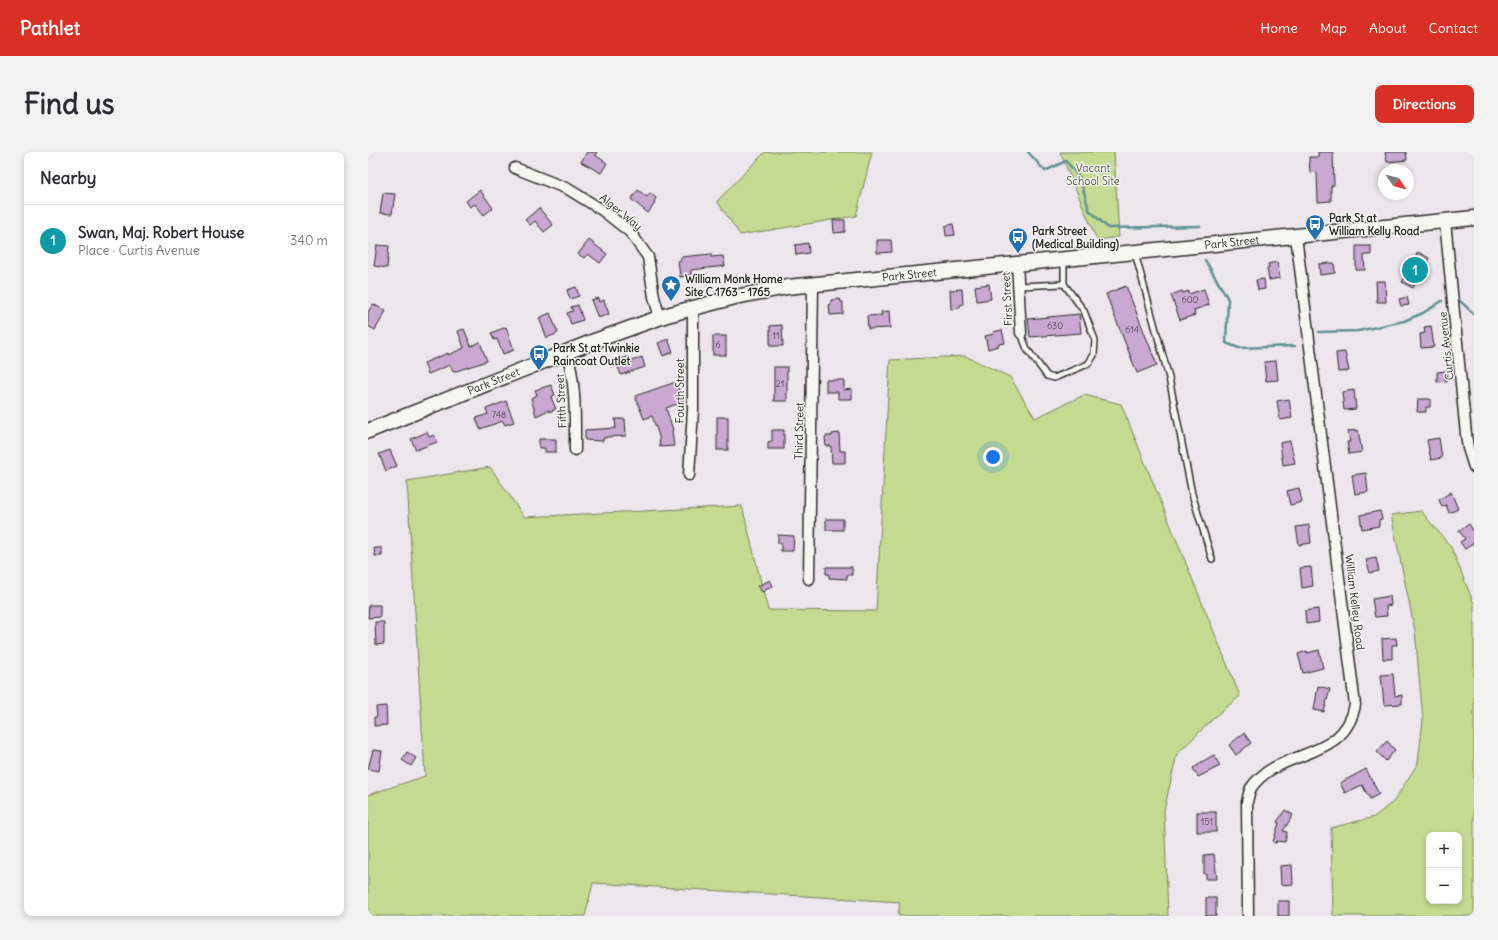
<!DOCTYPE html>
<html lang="en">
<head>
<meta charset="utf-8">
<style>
	body { margin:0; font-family:Delius,sans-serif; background:#f2f2f3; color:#2b2b33 }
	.controls { position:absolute; right:12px; bottom:12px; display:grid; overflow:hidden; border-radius:8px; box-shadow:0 2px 6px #0003 }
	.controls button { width:36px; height:36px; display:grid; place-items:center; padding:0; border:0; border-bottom:1px solid #e1e1e2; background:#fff; color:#2b2b33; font:20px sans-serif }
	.compass { position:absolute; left:1010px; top:12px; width:36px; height:36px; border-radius:50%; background:#fff; box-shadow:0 2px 6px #0003; rotate:125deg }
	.you { position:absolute; left:625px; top:305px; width:14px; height:14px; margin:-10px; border:3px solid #fff; border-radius:50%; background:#1a73e8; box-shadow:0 0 0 6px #1a73e833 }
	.badge { display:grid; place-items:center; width:26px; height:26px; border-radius:50%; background:#d93025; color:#fff; font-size:13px; font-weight:700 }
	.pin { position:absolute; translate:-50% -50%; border:2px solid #fff; box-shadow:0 1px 4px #0006 }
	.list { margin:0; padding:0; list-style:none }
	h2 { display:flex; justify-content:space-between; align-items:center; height:52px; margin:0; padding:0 16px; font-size:17px }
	h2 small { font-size:13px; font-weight:400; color:#7c7c81 }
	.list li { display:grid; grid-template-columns:26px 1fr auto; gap:12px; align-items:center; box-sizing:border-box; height:72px; padding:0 16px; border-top:1px solid #e1e1e2 }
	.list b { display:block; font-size:15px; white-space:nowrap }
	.list p { margin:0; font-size:13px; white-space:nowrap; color:#7c7c81 }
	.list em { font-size:13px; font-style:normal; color:#7c7c81 }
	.map { position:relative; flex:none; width:1106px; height:764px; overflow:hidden; border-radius:8px }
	header { display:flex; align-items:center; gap:24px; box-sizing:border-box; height:56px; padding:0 20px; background:#d93025; color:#fff }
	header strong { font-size:19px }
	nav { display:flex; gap:22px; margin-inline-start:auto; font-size:14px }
	.intro { display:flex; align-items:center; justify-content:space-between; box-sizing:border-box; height:96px; padding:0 24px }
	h1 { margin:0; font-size:28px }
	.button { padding:10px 18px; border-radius:8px; background:#d93025; color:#fff; font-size:14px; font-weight:700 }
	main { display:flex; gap:24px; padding:0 24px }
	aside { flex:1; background:#fff; border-radius:8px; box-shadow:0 2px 6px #0003 }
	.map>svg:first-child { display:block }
	.green { fill:#c5db91; stroke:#78835e; fill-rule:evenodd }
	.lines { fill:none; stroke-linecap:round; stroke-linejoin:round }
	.stream { stroke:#629295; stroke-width:2.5 }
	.building { fill:#c9a8d2; stroke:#2b2b2b }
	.service-casing { stroke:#2b2b2b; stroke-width:8 }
	.minor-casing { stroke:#2b2b2b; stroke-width:13 }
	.secondary-casing { stroke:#2b2b2b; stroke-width:17 }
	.service { stroke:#f6f6f2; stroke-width:5 }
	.minor { stroke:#f6f6f2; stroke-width:10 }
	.secondary { stroke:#f6f6f2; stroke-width:14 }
	.labels { text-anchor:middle; stroke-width:3; stroke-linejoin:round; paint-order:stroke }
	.number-label { font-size:9px; fill:#524a55 }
	.park-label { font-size:11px; fill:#525744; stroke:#f6f6f2 }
	.street-label { font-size:11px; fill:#2b2b2b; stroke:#f6f6f2 }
	.poi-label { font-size:11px; font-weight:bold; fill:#2b2b2b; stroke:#f6f6f2; text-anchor:start }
</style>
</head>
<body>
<header>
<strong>Pathlet</strong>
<nav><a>Home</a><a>Map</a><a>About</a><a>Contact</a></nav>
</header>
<div class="intro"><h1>Find us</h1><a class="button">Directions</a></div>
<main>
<aside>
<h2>Nearby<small></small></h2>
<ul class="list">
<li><span class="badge" style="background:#0f9aa8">1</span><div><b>Swan, Maj. Robert House</b><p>Place · Curtis Avenue</p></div><em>340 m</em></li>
</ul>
</aside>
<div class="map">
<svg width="1106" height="764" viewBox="0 0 1106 764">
	<rect width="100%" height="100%" fill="#ede6ec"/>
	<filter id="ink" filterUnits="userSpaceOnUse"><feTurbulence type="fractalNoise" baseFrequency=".025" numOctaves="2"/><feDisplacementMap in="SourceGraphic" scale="8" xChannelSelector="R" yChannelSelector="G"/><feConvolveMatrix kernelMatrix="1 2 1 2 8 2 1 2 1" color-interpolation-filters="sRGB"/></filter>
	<g filter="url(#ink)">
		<g class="green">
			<path d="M397,0h107l-16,64 -116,19 -23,-34z"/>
			<path d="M692,0h54l5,85 -22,3z"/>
			<path d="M597,204l45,21 25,41 49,-23 37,9 119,292 -22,18 -41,40 -13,56 4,106h-270l2,-14 -307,-19 -8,33h-217v-121l57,-19 -18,-295 83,-14 34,50 218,-11 26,104 108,1 14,-251z"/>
			<path d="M1053,359l30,36 23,57v312h-141l-2,-88 43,-11 20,-16 24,-38 5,-43 -8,-89 -24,-116zM1061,683h30v66h-30z"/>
		</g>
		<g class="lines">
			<g class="stream">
				<path d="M660,0l17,19 21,-10 14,17 9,32 19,18 92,-2"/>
				<path d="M837,108l23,39 -2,44 13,5 56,-2"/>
				<path d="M1092,149l14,13"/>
				<path d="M951,180l39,-1 46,-10 19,-8 19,-12"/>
			</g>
		</g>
		<g class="building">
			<path d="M219,0h10l-2,3 12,8 -6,10 -20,-11z"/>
			<path d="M950,0h15l1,33 -3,1v15l-13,1 -1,-30 -7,1 -1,-16h9z"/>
			<path d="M1017,0h21l1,8 -20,2z"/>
			<path d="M112,38l13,18 -9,7 -9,-11 -5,3 -4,-6z"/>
			<path d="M270,38l9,7 3,-4 6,5 -2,4 1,1 -7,10 -17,-14z"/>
			<path d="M15,41l12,1 -3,20 -12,-1z"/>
			<path d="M171,56l14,17 -9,7 -9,-11 -5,4 -5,-5z"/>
			<path d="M465,68h12v12l-11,1z"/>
			<path d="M585,72l2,11 -9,1 -1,-10z"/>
			<path d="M221,88l18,14 -7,9 -12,-9 -4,4 -6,-4z"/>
			<path d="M509,88h14l1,12 -15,1z"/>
			<path d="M440,91l1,10 -13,2 -1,-10z"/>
			<path d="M9,93l12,1 -2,22 -13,-2z"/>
			<path d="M988,94h15v9h-7l1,15h-9z"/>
			<path d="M1050,100l11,6 -16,30 -11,-6z"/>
			<path d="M343,102v3l12,-1 2,10 -34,4v5l-11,2 -2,-16 3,-1v-3z"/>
			<path d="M909,110l3,16 -11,2 -2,-12h2l-1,-4z"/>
			<path d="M966,111l1,10 -15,2 -1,-11z"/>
			<path d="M896,127l1,10 -7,1 -2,-10z"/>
			<path d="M1008,129h9l1,21h-9z"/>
			<path d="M621,132l2,15 -14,2 -2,-15z"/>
			<path d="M758,134l31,79 -20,8 -31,-79z"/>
			<path d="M208,135l3,9 -9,3 -3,-9z"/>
			<path d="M594,137l1,15 -3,1v3l-9,1 -1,-19z"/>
			<path d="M836,137l5,16 -15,5 1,5 -15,5 -9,-25 11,-4 1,2 5,-2 1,3z"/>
			<path d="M1039,145l2,8 -8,1 -2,-7z"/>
			<path d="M230,146l1,4 5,-2 5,14 -11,4 -7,-18z"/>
			<path d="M472,147l1,3h2v12l-13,1 -1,-11h2v-4z"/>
			<path d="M5,152l13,7 -11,19 -7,-4v-14z"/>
			<path d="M210,153l5,15 -12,4 -4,-11 6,-2 -2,-4z"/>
			<path d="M521,159l1,17 -22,1 -1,-13 15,-1 -1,-3z"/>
			<path d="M182,161l8,20 -11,5 -8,-20z"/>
			<path d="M711,162l2,19 -51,4 -2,-18z"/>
			<path d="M414,173l1,21h-13v-20z"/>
			<path d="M1063,174l3,21 -13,1 -1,-14 5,-1 -1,-6z"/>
			<path d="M138,175l8,23 -11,4 -6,-15 -3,1 -3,-7z"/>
			<path d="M96,177l7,17 9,-4 7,19 -34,11 -3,-7 -22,9 -4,-11 24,-10v2l16,-7 -6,-17z"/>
			<path d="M634,178l3,13 -7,1v2l-10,3 -3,-13 9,-2 -1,-2z"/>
			<rect x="345" y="184" width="13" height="19"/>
			<path d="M300,187l5,13 -10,4 -5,-13z"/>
			<path d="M977,200l4,19 -11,1 -2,-19z"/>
			<path d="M259,205l2,5 13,-5 3,10 -24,8 -5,-14z"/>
			<path d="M908,209l2,19 -12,1 -2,-19z"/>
			<rect x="406" y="215" width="13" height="34"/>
			<path d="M1079,219v10l-10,1v-10z"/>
			<path d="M458,228h18v10l8,-1v10h-14v-7h-12z"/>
			<path d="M308,230l7,20 -17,6 7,22 -1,1 2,15 -14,1 -1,-11 -7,-20 -8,3 -9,-23z"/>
			<path d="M183,233l4,10 -4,2 5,12 -7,3v-2l-13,6 -5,-18 6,-3 -2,-5z"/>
			<path d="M986,238l2,19 -12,1 -2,-18z"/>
			<path d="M921,247l3,19 -12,2 -3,-19z"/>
			<path d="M1050,247h12v8h-4v5h-9z"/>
			<path d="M138,249l8,21 -9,3 -2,-4 -23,8 -4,-11 12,-4 -2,-5z"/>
			<rect x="349" y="265" width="11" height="33"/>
			<path d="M247,267h10l1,17 -20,1v1h-3v3l-18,-1v-10l31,-2z"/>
			<path d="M404,278h12v19h-16v-7l4,-1z"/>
			<path d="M990,278l4,22 -13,2 -2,-12h3l-2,-11z"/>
			<path d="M59,280l2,5 5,-2 3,7 -21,8 -5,-11z"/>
			<path d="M471,281l1,18h5v12h-13l-1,-17h-5l-1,-8 1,-2h6v-2z"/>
			<path d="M1071,286l3,20 -11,2 -4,-20z"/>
			<path d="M171,287h17v13h-11v-4h-6z"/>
			<path d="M922,289l5,22 -12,2 -3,-22z"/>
			<path d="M22,298l7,16 -11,5 -7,-17z"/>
			<path d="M998,321l2,19 -13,2 -3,-19z"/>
			<path d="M931,336l3,14 -12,3 -3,-14z"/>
			<path d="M1083,340l7,17 -9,4 -3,-8 -4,2 -3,-7z"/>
			<path d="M1012,359l2,8 -3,1v6l-17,3 -2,-14z"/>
			<rect x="458" y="367" width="17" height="11"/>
			<path d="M1101,372l5,8v11l-9,6 -5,-7 5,-3 -6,-8z"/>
			<path d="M941,373l2,18 -12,2 -3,-18z"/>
			<path d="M410,383l16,1 -1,15h-12v-8h-3z"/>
			<path d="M6,396h8v8h-7z"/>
			<path d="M1008,406l3,13 -9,2 -4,-13z"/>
			<path d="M458,415h26v8h-5v4l-18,-1v-4h-3z"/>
			<path d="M943,415l2,19 -11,2 -2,-20z"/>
			<path d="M402,428l3,6 -11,6 -4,-6z"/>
			<path d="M1022,444l1,9 -5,1 1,10 -12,1 -3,-18z"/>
			<path d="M1,453h11v12l-12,1z"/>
			<path d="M950,457l1,13 -13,2 -1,-13z"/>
			<path d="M7,470h9v22l-8,1z"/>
			<path d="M1028,486l1,7h-5v14h-9l-1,-20z"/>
			<path d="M951,498l4,18 -20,5 -5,-19 9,-3v2z"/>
			<path d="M1025,522l2,22 7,-1v9l-18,1 -3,-30z"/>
			<path d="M950,534l12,3 -6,23 -10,-2z"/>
			<path d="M18,554l1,19 -13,1v-9h3l-1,-10z"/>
			<path d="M876,581l7,10 -15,12 -7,-10z"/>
			<path d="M1019,589l8,9 -9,11 -9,-9z"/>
			<path d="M5,598l9,1 -3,20 -11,-2z"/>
			<path d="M39,600l9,6 -5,8 -9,-6z"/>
			<path d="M846,603l6,11 -22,11 -5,-9 6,-3 -1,-1z"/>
			<path d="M998,617l13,25 -9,5 -8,-14 -17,8 -5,-10z"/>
			<path d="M917,658l8,5 -10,16 4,1 -2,10 -8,-1 -1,2 -3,-1 6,-19 -2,-1z"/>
			<rect x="829" y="660" width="19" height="20"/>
			<path d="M846,702l3,25h-11v-5h-2v-19z"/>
			<path d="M924,713l1,19 -12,1 -1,-19z"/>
			<rect x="838" y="746" width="10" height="18"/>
			<rect x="910" y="749" width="11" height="15"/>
		</g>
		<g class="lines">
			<g class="service-casing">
				<g id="service">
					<path d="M767,101l34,125 23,116 20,65"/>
					<path d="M651,134l45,-2"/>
					<path d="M653,181l6,16 20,27 7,2 34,-14 6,-9 1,-15 -11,-29 -20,-27v-24"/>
				</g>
			</g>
			<g class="minor-casing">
				<g id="minor">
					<path d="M147,16l53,21 34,21 28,22 18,25 6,40 6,21"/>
					<path d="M1077,69l21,213 2,14 6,19"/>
					<path d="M649,111l4,70"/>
					<path d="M199,200c9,32 8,65 8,98"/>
					<path d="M321,323l4,-65v-103"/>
					<path d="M441,427l4,-295"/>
					<path d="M880,764l-1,-114c1,-4 2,-10 4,-14 28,-41 93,-25 104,-83l-59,-469"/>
				</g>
			</g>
			<g class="secondary-casing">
				<g id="secondary">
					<path id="s1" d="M0,279l229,-91 70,-25 68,-18 52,-10 687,-69"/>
				</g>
			</g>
			<use href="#service" class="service"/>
			<use href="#minor" class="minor"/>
			<use href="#secondary" class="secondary"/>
		</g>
	</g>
	<defs>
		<g id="bus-pin" transform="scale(1)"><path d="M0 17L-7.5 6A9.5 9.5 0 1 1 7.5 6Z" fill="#1f6fb2" stroke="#f6f6f2"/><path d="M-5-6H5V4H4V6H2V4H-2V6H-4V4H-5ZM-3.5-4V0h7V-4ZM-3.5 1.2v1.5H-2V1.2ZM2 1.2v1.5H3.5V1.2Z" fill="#fff"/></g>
		<g id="sight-pin" transform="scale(1)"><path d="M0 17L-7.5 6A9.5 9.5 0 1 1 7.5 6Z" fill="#1f6fb2" stroke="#f6f6f2"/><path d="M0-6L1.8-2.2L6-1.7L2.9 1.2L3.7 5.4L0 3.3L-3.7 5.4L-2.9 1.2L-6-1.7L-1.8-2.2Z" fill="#fff"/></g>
	</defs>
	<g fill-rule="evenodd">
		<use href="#bus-pin" x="947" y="72"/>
		<use href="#bus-pin" x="650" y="85"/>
		<use href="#sight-pin" x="303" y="133"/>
		<use href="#bus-pin" x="171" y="202"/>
	</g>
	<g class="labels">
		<g class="number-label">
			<text x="822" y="151">600</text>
			<text x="687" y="177">630</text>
			<text x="764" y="181">614</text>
			<text x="408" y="187">11</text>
			<text x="350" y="196">6</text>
			<text x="412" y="235">21</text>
			<text x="131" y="266">748</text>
			<text x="839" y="673">151</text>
		</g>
		<g class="park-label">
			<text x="725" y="20">Vacant<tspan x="725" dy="13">School Site</tspan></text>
		</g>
		<g class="street-label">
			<text transform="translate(253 60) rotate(39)" y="4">Alger Way</text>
			<text dy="4" stroke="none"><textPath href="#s1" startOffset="891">Park Street</textPath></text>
			<text dy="4" stroke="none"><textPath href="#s1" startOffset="567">Park Street</textPath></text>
			<text transform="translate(639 147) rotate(-93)" y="4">First Street</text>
			<text transform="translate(1078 194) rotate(-96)" y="4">Curtis Avenue</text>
			<text dy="4" stroke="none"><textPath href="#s1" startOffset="135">Park Street</textPath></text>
			<text transform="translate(312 239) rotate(-90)" y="4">Fourth Street</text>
			<text transform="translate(193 249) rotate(-93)" y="4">Fifth Street</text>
			<text transform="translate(431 279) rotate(-89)" y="4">Third Street</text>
			<text transform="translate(987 450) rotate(83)" y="4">William Kelley Road</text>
		</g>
		<g class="poi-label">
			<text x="961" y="70">Park St at<tspan x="961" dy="13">William Kelly Road</tspan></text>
			<text x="664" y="83">Park Street<tspan x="664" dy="13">(Medical Building)</tspan></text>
			<text x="317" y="131">William Monk Home<tspan x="317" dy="13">Site C 1763 - 1765</tspan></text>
			<text x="185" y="200">Park St at Twinkie<tspan x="185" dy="13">Raincoat Outlet</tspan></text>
		</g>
	</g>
</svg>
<div class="controls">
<button>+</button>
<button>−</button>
</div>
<svg class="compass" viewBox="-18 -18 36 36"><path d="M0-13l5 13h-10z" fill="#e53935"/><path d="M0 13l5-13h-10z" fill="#7c7c81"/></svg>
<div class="you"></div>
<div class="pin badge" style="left:1047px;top:118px;background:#0f9aa8">1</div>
</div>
</main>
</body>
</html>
